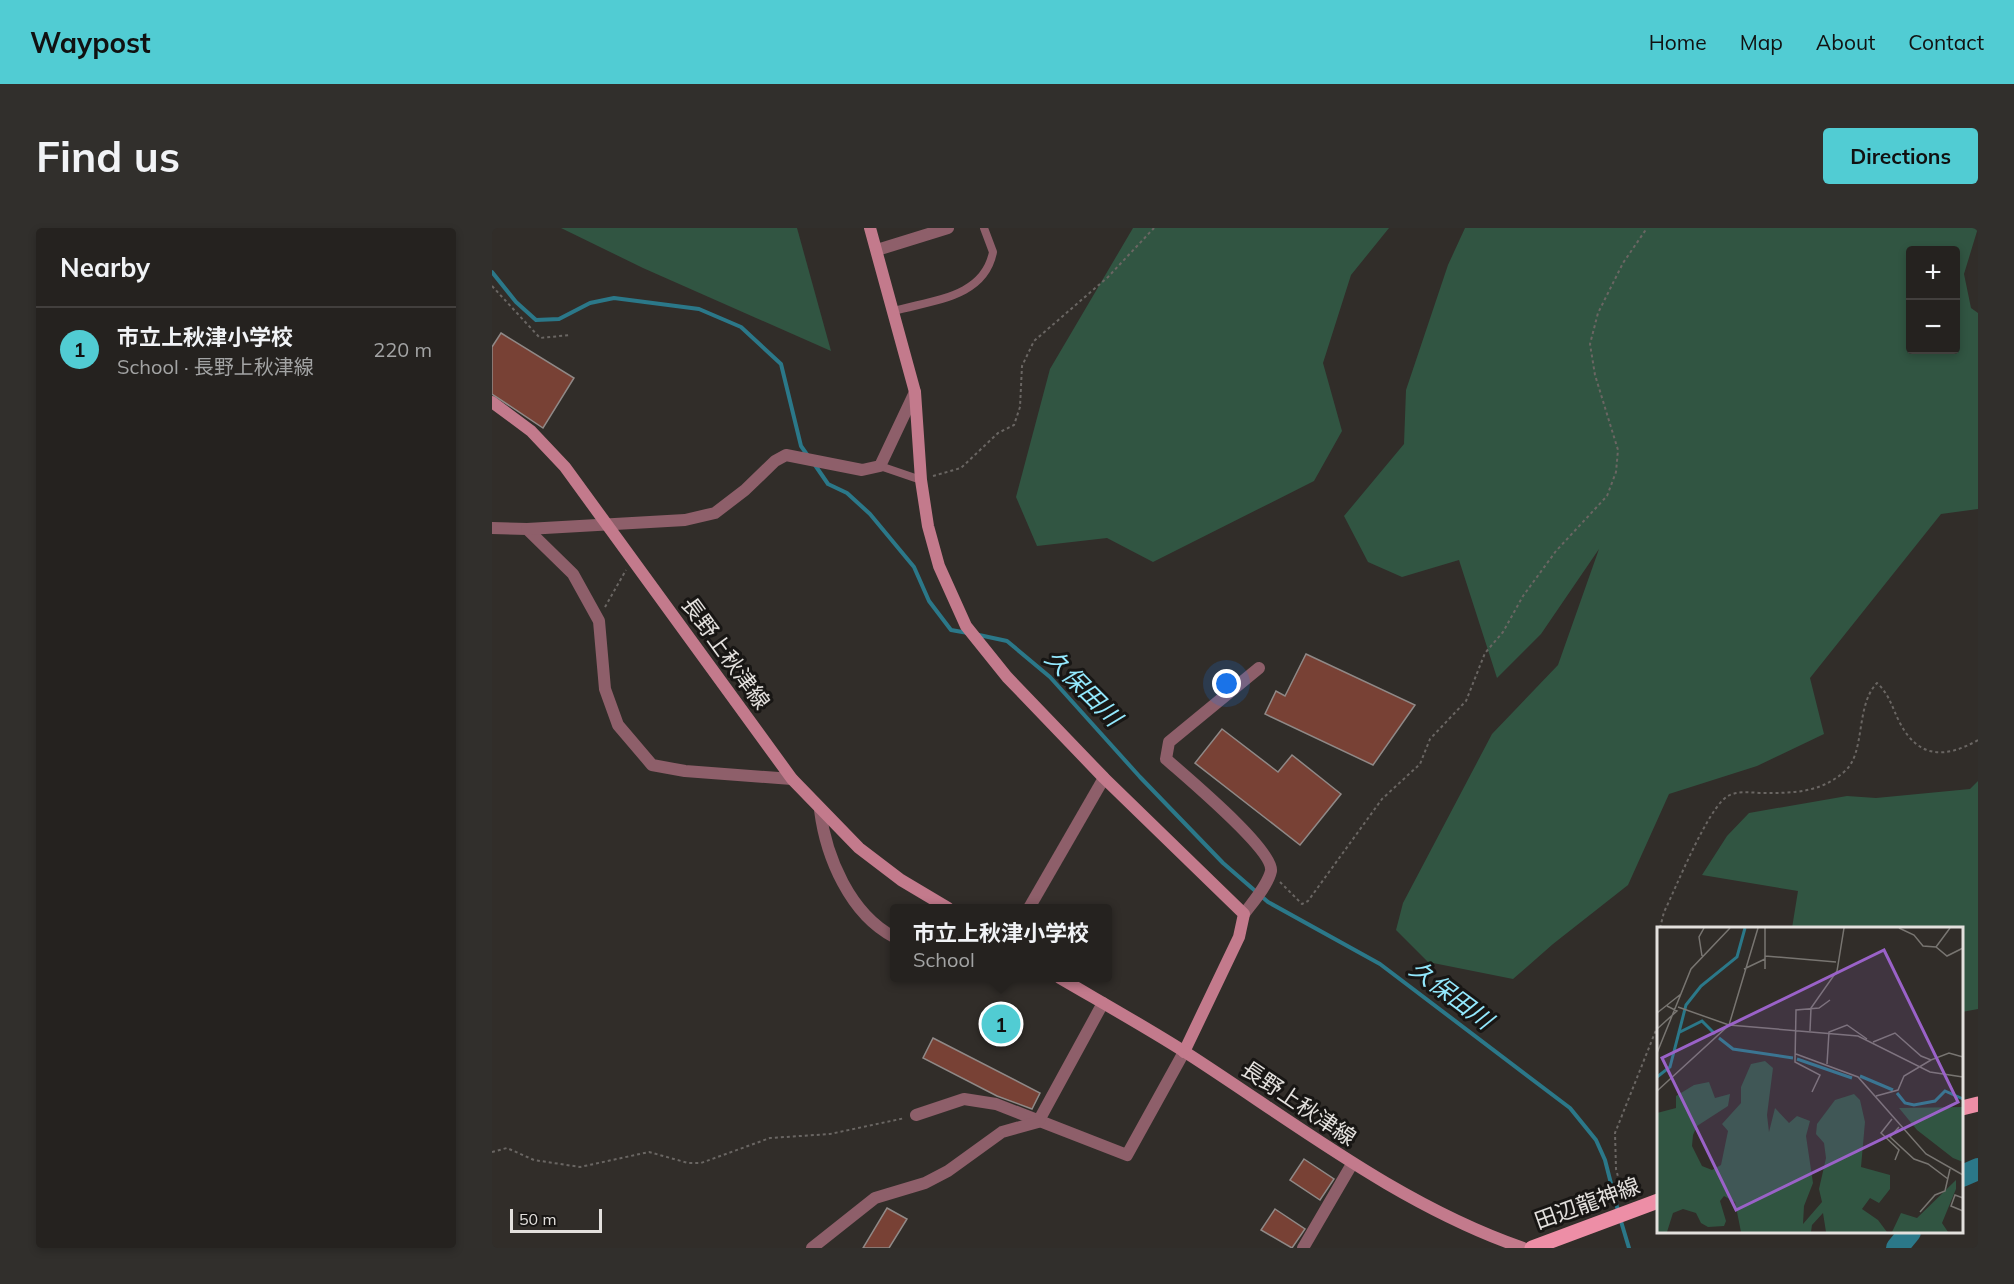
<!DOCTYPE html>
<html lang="en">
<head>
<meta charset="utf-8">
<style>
	body { margin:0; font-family:Mulish,"Noto Sans JP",sans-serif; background:#312f2c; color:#f1f3f6 }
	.controls { position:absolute; right:18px; top:18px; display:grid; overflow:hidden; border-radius:6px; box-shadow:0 3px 9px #0003 }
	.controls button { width:54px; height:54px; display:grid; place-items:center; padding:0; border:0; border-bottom:2px solid #423f3d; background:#25221f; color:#f1f3f6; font:30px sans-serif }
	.scale { position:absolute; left:18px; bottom:15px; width:92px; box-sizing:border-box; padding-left:6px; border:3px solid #e3e0dd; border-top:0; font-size:16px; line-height:21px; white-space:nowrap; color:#e3e0dd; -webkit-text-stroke:4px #181614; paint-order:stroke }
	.you { position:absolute; left:735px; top:456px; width:21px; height:21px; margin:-15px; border:4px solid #fff; border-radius:50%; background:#1a73e8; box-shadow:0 0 0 9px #1a73e833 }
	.badge { display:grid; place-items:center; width:39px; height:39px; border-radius:50%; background:#51ccd3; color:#111; font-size:20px; font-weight:700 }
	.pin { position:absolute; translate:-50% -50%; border:3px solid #fff; box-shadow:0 2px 6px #0006 }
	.popup { position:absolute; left:398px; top:676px; width:222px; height:78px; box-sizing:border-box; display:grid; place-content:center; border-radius:6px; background:#25221f; filter:drop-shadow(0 2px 4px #0005); font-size:20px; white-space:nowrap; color:#a3a4a4 }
	.popup b { font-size:22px; color:#f1f3f6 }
	.popup::after { content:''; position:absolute; left:50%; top:100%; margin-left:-12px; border:12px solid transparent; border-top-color:#25221f }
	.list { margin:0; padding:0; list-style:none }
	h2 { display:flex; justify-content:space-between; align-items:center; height:78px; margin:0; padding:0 24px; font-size:26px }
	h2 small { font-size:20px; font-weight:400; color:#a3a4a4 }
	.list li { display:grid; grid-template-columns:39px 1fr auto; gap:18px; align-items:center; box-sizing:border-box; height:84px; padding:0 24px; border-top:2px solid #423f3d }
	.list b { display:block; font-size:22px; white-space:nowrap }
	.list p { margin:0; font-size:20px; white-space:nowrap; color:#a3a4a4 }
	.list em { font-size:20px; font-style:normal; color:#a3a4a4 }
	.map { position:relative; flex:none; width:1486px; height:1020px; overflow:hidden; border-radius:6px }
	header { display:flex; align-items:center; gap:36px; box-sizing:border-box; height:84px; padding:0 30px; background:#51ccd3; color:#111 }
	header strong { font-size:28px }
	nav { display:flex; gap:33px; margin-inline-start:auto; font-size:21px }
	.intro { display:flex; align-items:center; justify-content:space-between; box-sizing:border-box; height:144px; padding:0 36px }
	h1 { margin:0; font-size:42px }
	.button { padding:15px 27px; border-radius:6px; background:#51ccd3; color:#111; font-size:21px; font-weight:700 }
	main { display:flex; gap:36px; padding:0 36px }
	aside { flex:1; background:#25221f; border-radius:6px; box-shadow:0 3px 9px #0003 }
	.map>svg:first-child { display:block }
	.green { fill:#315542; fill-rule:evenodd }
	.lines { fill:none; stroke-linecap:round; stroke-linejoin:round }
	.stream { stroke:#2b7889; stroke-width:4 }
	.river { stroke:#2b7889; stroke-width:22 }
	.building { fill:#784135; stroke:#908987; stroke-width:1.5 }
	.path { stroke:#6a6663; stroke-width:2; stroke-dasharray:3 3; stroke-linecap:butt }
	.lane { stroke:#8e5f6a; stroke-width:8 }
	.street { stroke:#8e5f6a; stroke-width:12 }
	.secondary { stroke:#c37a8c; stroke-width:12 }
	.primary { stroke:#ed8ea6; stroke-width:15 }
	.labels { text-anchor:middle; stroke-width:6; stroke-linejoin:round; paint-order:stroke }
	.street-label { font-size:22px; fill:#e3e0dd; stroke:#181614 }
	.water-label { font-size:24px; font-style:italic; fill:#93e8fd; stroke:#181614 }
	.inset-river { fill:none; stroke:#2b7889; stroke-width:3 }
	.inset-road { fill:none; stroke:#787571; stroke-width:1.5 }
	.view { fill:#9a62c8; fill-opacity:0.15; stroke:#9a62c8; stroke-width:3 }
	.inset-edge { fill:none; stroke:#e3e0dd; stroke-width:3 }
</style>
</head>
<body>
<header>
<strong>Waypost</strong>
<nav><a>Home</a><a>Map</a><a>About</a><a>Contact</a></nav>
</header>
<div class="intro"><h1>Find us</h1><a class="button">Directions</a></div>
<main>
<aside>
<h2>Nearby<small></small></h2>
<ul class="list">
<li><span class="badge">1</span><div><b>市立上秋津小学校</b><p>School · 長野上秋津線</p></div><em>220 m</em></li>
</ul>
</aside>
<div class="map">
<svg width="1486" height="1020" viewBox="0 0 1486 1020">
	<rect width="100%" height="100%" fill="#312d29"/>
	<g class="green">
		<path d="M69,0h236l34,123 -188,-83z"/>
		<path d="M641,0h256l-38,47 -28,88 19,68 -28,50 -161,81 -46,-24 -70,8 -21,-49 34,-128z"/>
		<path d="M973,0h513l-14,46 7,34 7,5v196l-37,5 -131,164 14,56 -67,32 -88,28 -41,91 -75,59 -40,35 -85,-17 -32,-32 7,-27 89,-169 66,-69 41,-116 -58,85 -44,44 -38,-118 -57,17 -34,-15 -24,-46 60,-72 2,-54 42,-125zM1464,22v100h-46v-100z"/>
		<path d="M1486,553v228l-16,3v-84h-170l6,-37 -96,-16 25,-39 22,-23 98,-17 29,2 94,-9z"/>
	</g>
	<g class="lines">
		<g class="stream">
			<path d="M0,44l24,30 20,18 23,-1 31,-16 24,-5 85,11 42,18 40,37 20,82 7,10"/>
			<path d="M323,237l13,19 19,9 23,21 44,53 15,34 22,29 17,3"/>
			<path d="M487,407l28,6 43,36 90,100 83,86 45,39 112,62 190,144 26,32 9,20 13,51"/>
			<path d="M1128,990l9,30"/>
		</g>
		<g class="river">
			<path d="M1470,948l16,-7"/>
			<path d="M1405,1020l13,-16"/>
		</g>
	</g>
	<g class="building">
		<path d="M9,105l73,45 -31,50 -51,-34v-47z"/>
		<path d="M814,426l109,51 -42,60 -108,-51 11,-23 9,5z"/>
		<path d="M730,501l56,43 14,-17 49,39 -41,51 -105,-82z"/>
		<path d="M441,810l107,55 -8,16 -35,-13 -74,-38z"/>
		<path d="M812,931l30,20 -14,21 -30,-20z"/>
		<path d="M395,980l20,11 -18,29h-26z"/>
		<path d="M783,981l30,20 -13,19 -31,-18z"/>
	</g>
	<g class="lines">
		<g class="path">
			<path d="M0,58l48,52 30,-3"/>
			<path d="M441,248l28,-8 37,-35 16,-8 6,-18 2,-41 12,-25 74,-64 46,-49"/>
			<path d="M113,379l21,-37"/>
			<path d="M788,654l22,22 6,-3 74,-102 38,-35 10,-25 36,-38 19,-48 18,-21 20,-36 33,-45 51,-55 9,-24 2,-22 -23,-75 -5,-31 8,-31 25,-50 24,-35"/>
			<path d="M1168,700l4,-16c12,-24 44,-105 64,-116 9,-5 20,-4 31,-3 31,0 61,1 86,-22 21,-19 10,-65 32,-88 13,12 15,25 23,40 18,35 45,36 78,17"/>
			<path d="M1166,704v12"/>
			<path d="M0,924l15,-4 27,12 46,7 69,-15 39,11h13l69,-25 60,-4 75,-16"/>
			<path d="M1132,971l-8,-30 -1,-36 43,-108"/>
		</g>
		<g class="lane">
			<path d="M402,83c38,-11 90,-13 99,-59l-9,-24"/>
			<path d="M388,238l41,14"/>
		</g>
		<g class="street">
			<path d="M385,22l71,-22"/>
			<path d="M0,300l35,1 46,45 26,47 6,68 13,36 34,40 33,6 107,8"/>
			<path d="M35,301l158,-9 30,-7 30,-23 30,-29 11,-6 76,15 18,-4 35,-74"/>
			<path d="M328,582c6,47 30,104 74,127"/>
			<path d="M537,680l75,-130"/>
			<path d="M752,686c8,-11 24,-29 27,-43 3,-21 -86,-95 -105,-112l3,-17 90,-74"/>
			<path d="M424,887l48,-16 32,5 131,51 57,-103"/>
			<path d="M320,1020l63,-50 50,-15 23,-12 54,-39 36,-10 65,-119"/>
			<path d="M811,1020l49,-84"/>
		</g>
		<g class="secondary">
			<path d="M378,0l45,164 6,88 7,46 11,40 27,60 41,51 97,101 140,136 -5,23 -55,115"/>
			<path d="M0,174l39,29 34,36 227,312 67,69 42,32 47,28"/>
			<path d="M568,750c41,24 84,48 125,74 109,70 214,153 338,196"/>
		</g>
		<g class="primary">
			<path d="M1470,880l16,-4"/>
			<path d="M1040,1020l126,-47"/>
		</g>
	</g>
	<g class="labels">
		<g class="street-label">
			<text transform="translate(234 425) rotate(54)" y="8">長野上秋津線</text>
			<text transform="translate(807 875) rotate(34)" y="8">長野上秋津線</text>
			<text transform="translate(1095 975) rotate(-20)" y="8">田辺龍神線</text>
		</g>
		<g class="water-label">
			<text transform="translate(591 460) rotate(45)" y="8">久保田川</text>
			<text transform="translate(959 767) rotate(37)" y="8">久保田川</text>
		</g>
	</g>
	<g transform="translate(1165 699)">
		<rect width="306" height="306" fill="#312d29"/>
		<path d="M108,134l8,7 -6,47 2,17 6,-24 14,15 8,-7 13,5 -4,15 7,47 -9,23 -1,18 19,-22 -3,-13 7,-31 -2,-15 -8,-9 1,-10 18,-24 19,-6 6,6 5,22 -4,45 29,8v14l-11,14 -9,-5 -8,11 16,11 9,12h-61l-3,-19 -11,12 -1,7h-70l-6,-30 -11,-6 -4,5 6,20 -2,5 -16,1 -7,-4 -5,-10 -13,-4 -10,4 -6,19h-10v-119l19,-5v-12l18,-11 15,-3 6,16 15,-4 -2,12 -31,20 -4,9 -1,11 10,20 10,4 9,-5 7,-34 -6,-7 19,-21v-16l10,-23zM306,180v55l-10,-4 -36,-28 -18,-22zM299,253v9l-14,34 6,9h-56l9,-19 16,5z" fill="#315542"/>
		<path class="inset-river" d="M21,106l24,-12 13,13M62,111l14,11 60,9M140,132l55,19M203,149l33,14M0,150l13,-10 16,-62 15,-19 36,-29 8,-29M240,166l8,10 9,2 21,-4 10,-10 18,8"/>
		<path class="inset-road" d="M242,1l15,7 9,11 13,1 11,9 16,-8M279,20l14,-19M45,29l-3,-19 5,-9M108,29l71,6M87,42l21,-10M108,42v-41M21,80l51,18M0,86l24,-19M72,98l129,11 72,36 33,5M0,102l20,-18 -10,-5M153,104l1,-23 26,-37 7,-43M216,115l22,-9 26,23 10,4 18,-7 14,4M0,126l34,-84 39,-41M139,127l62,23 68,77 37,21M170,137l2,-32 18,-7 20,14M0,164l72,-66 29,-97M155,165l8,-17 -25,-13 1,-52 23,-2 11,-8M219,169l22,-6 6,-14 27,-16M235,192l-11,14 18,17 -4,10M242,200l-9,10 24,22 14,5 20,15M306,271l-8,-3 -4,11 12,5M263,285l15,-17 10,-4 5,-22"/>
		<path class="view" d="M227,23l74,152 -222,108 -74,-152z"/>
		<rect width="306" height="306" class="inset-edge"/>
	</g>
</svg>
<div class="controls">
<button>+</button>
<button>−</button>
</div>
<div class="scale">50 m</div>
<div class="you"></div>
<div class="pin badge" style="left:509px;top:796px">1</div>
<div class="popup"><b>市立上秋津小学校</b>School</div>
</div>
</main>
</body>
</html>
